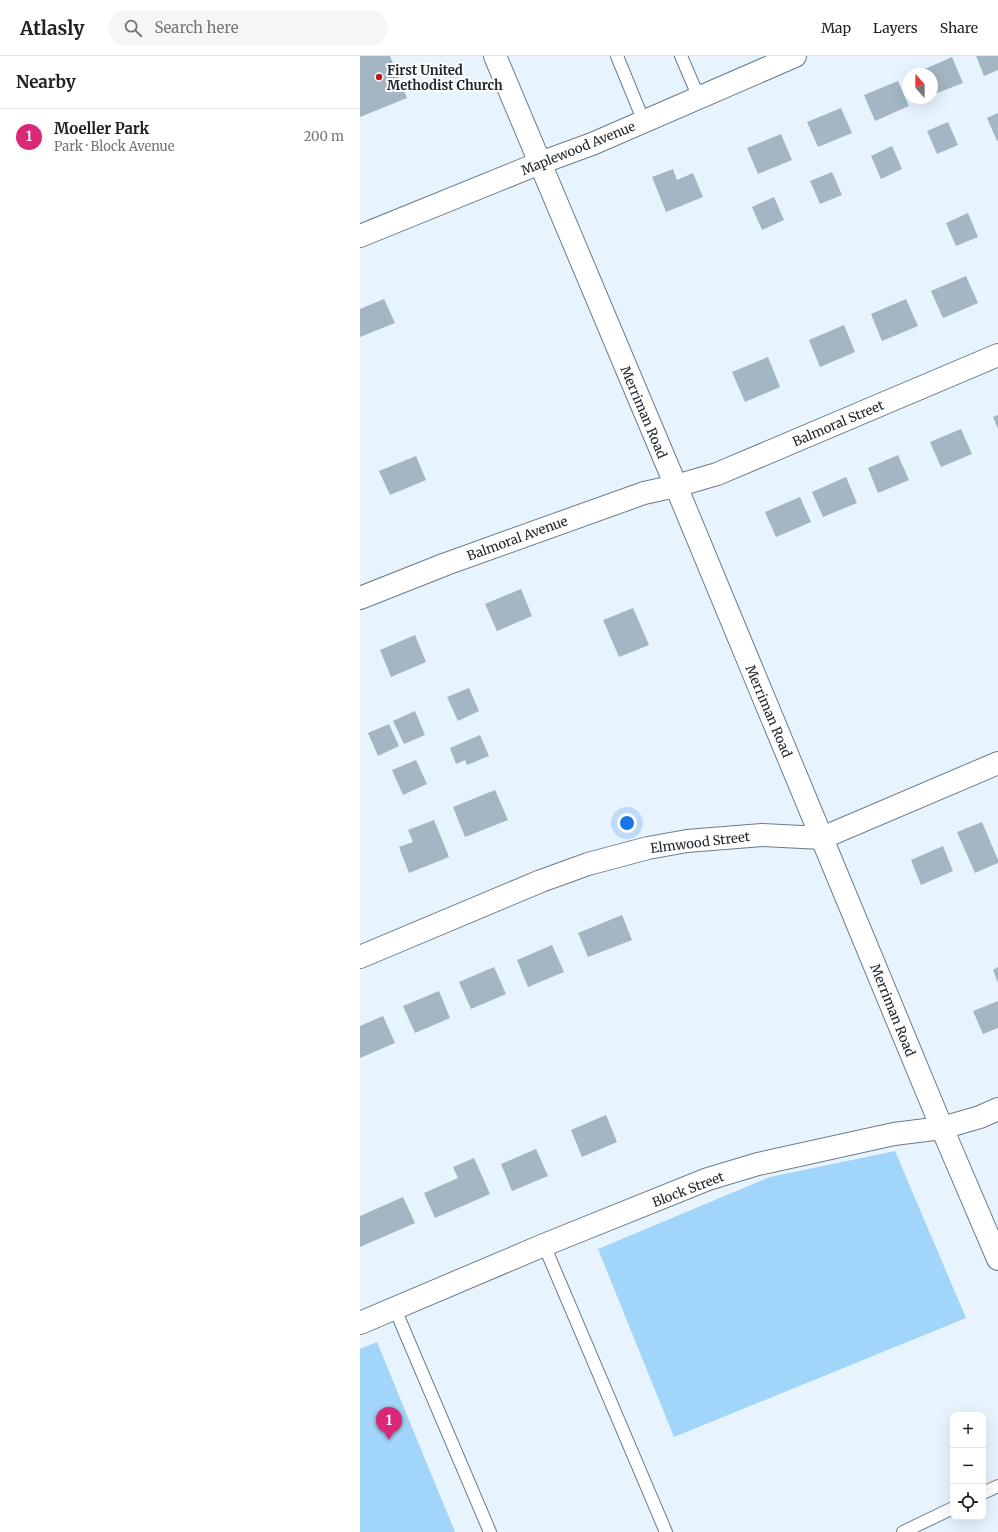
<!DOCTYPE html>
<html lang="en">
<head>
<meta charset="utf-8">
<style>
	body { margin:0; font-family:Merriweather,serif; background:#f6f6f6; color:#202124 }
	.controls { position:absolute; right:12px; bottom:12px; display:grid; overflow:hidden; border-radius:8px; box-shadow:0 4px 16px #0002 }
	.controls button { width:36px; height:36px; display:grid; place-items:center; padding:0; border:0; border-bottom:1px solid #e0e0e0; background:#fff; color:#202124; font:20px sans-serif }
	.compass { position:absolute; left:542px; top:12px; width:36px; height:36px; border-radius:50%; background:#fff; box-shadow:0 4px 16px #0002; rotate:339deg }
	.you { position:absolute; left:267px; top:767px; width:14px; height:14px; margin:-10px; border:3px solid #fff; border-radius:50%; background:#1a73e8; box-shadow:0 0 0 6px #1a73e833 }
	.badge { display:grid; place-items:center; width:26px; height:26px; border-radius:50%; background:#db2777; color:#fff; font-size:13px; font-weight:700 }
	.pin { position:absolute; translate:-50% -33px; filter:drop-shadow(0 1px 2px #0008) }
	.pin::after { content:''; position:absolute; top:21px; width:14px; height:12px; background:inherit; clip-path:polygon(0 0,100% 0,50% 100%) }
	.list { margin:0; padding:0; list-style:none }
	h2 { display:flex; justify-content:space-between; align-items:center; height:52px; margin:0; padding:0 16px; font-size:17px }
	h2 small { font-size:13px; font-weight:400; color:#757577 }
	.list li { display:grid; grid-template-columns:26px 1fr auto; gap:12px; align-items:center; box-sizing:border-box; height:56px; padding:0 16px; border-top:1px solid #e0e0e0 }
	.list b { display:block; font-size:15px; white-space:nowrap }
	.list p { margin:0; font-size:13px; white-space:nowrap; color:#757577 }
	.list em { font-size:13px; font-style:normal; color:#757577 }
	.icon { flex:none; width:22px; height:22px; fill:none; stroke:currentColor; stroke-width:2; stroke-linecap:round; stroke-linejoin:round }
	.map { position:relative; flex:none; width:638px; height:1476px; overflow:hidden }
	header { display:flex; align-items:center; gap:24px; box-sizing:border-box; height:56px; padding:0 20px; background:#fff; border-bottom:1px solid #e0e0e0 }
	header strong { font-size:19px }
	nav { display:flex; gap:22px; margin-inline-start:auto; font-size:14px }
	.search { width:280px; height:36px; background:#f6f6f6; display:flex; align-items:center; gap:10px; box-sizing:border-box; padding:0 14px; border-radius:22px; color:#757577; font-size:15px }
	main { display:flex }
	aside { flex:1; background:#fff }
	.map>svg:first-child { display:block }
	.green { fill:#a1d5f9 }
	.building { fill:#a2b6c4 }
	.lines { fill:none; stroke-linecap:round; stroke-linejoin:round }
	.lane-casing { stroke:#6a7c8a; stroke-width:14 }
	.street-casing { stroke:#6a7c8a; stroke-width:24 }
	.secondary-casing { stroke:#6a7c8a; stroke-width:24 }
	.lane { stroke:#fff; stroke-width:12 }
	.street { stroke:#fff; stroke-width:22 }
	.secondary { stroke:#fff; stroke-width:22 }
	.poi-dot { fill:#b0201a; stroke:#fff; stroke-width:1.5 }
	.labels { text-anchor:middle; stroke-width:4; stroke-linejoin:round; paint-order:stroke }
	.poi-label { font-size:13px; font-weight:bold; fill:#20282e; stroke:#fff; text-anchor:start }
	.street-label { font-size:13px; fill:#20282e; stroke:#fff }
</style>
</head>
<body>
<header>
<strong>Atlasly</strong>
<div class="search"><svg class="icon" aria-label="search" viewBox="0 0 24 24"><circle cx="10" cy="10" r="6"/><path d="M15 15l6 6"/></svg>Search here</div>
<nav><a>Map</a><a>Layers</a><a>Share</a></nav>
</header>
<main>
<aside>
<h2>Nearby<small></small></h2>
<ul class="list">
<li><span class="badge">1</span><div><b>Moeller Park</b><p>Park · Block Avenue</p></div><em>200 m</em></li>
</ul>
</aside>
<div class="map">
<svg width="638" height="1476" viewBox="0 0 638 1476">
	<rect width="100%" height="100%" fill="#e7f4fd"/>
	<g class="green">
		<path d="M535,1095l71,167 -292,119 -76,-188 172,-72z"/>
		<path d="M17,1286l78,190h-95v-183z"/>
	</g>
	<g class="building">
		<path d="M0,0h30l17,42 -47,19z"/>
		<path d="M616,0h22v14l-14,6z"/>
		<path d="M592,1l11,26 -31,12v-21h-13l-1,-2z"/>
		<path d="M538,25l11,25 -34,15 -11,-26z"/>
		<path d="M481,52l11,25 -34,14 -11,-25z"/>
		<path d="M638,57v27l-1,1 -10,-23z"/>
		<path d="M588,66l10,23 -21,9 -10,-23z"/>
		<path d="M421,78l11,26 -34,14 -11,-26z"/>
		<path d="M532,90l10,23 -21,10 -10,-23z"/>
		<path d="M313,113l4,11 16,-7 10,24 -37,15 -14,-35z"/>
		<path d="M472,116l10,23 -22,9 -10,-23z"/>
		<path d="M414,141l10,23 -22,10 -10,-23z"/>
		<path d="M608,157l10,24 -22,9 -10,-23z"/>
		<path d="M606,220l12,27 -35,15 -12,-27z"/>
		<path d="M24,243l11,24 -35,14v-28z"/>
		<path d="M546,243l12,27 -36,15 -11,-27z"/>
		<path d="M484,269l11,27 -35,15 -11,-27z"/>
		<path d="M408,301l12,30 -35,15 -13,-30z"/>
		<path d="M638,359v14l-5,-12z"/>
		<path d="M601,373l11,25 -31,13 -11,-25z"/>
		<path d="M538,399l11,25 -31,13 -10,-25z"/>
		<path d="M56,400l10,24 -36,15 -11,-24z"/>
		<path d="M486,421l11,26 -34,14 -11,-25z"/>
		<path d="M440,441l11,25 -35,15 -11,-25z"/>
		<path d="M161,533l11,27 -35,15 -12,-27z"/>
		<path d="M273,552l16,37 -30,12 -16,-37z"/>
		<path d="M55,579l11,27 -35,15 -11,-27z"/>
		<path d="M109,632l10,23 -21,10 -11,-24z"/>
		<path d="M55,655l10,24 -21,9 -11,-23z"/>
		<path d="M29,668l10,22 -21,10 -10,-23z"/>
		<path d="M120,679l9,21 -22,9 -2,-5 -9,4 -6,-16z"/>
		<path d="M56,704l11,24 -24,11 -11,-25z"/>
		<path d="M135,734l13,30 -43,17 -12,-30z"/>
		<path d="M74,764l15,37 -40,16 -10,-26 14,-5 -5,-12z"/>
		<path d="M622,766l16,38v3l-23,10 -18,-41z"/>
		<path d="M583,790l10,25 -32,14 -10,-25z"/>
		<path d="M262,859l10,25 -44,17 -10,-24z"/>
		<path d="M192,889l12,27 -36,15 -11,-27z"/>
		<path d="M134,911l12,27 -35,15 -12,-27z"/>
		<path d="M638,911v16l-5,-13z"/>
		<path d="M79,935l11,27 -35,15 -12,-27z"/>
		<path d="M638,945v27l-15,6 -10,-23z"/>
		<path d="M23,960l12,27 -35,15v-32z"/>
		<path d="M246,1059l11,27 -35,15 -11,-27z"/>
		<path d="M176,1093l12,27 -36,15 -11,-27z"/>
		<path d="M114,1102l16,36 -55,24 -11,-25 34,-15 -5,-11z"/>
		<path d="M43,1141l12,26 -55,24v-31z"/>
	</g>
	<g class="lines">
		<g class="lane-casing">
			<g id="lane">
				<path d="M257,0l27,66"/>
				<path d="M321,0l18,42"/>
				<path d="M184,1189l122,287"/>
				<path d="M35,1253l95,223"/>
				<path d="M623,1437l15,-7"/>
				<path d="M543,1476l50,-24"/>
			</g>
		</g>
		<g class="street-casing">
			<g id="street">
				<path d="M0,180l180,-73"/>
				<path d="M0,542l86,-34 198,-71 32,-7 41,-12 281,-119"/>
				<path d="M0,901l181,-76 47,-17 60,-16 39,-7 75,-6 60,3 176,-75"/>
				<path d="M0,1267l184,-78 164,-66 50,-15 136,-30 48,-6 38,-11 18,-8"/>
			</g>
		</g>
		<g class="secondary-casing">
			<g id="secondary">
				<path d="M135,0l181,430 266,642 56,131"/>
				<path d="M180,107l52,-19 203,-88"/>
			</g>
		</g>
		<use href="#lane" class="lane"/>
		<use href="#street" class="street"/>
		<use href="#secondary" class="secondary"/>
	</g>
	<circle class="poi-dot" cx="19" cy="21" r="4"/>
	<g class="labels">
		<g class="poi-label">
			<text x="27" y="19">First United<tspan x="27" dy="15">Methodist Church</tspan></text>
		</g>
		<g class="street-label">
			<text transform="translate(218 92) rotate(-22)" y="5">Maplewood Avenue</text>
			<text transform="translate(284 356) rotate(67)" y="5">Merriman Road</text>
			<text transform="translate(478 367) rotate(-23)" y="5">Balmoral Street</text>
			<text transform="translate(157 482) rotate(-20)" y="5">Balmoral Avenue</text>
			<text transform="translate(409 655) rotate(67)" y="5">Merriman Road</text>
			<text transform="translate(340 786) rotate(-7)" y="5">Elmwood Street</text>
			<text transform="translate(533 954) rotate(68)" y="5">Merriman Road</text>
			<text transform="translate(328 1133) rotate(-21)" y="5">Block Street</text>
		</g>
	</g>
</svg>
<div class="controls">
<button>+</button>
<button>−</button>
<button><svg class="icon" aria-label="locate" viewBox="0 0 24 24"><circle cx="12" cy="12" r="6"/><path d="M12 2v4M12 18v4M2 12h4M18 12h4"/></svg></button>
</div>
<svg class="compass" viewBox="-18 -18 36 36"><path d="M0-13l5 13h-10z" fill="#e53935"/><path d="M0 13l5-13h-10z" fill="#757577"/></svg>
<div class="you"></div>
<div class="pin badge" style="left:29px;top:1384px">1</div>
</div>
</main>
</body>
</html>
